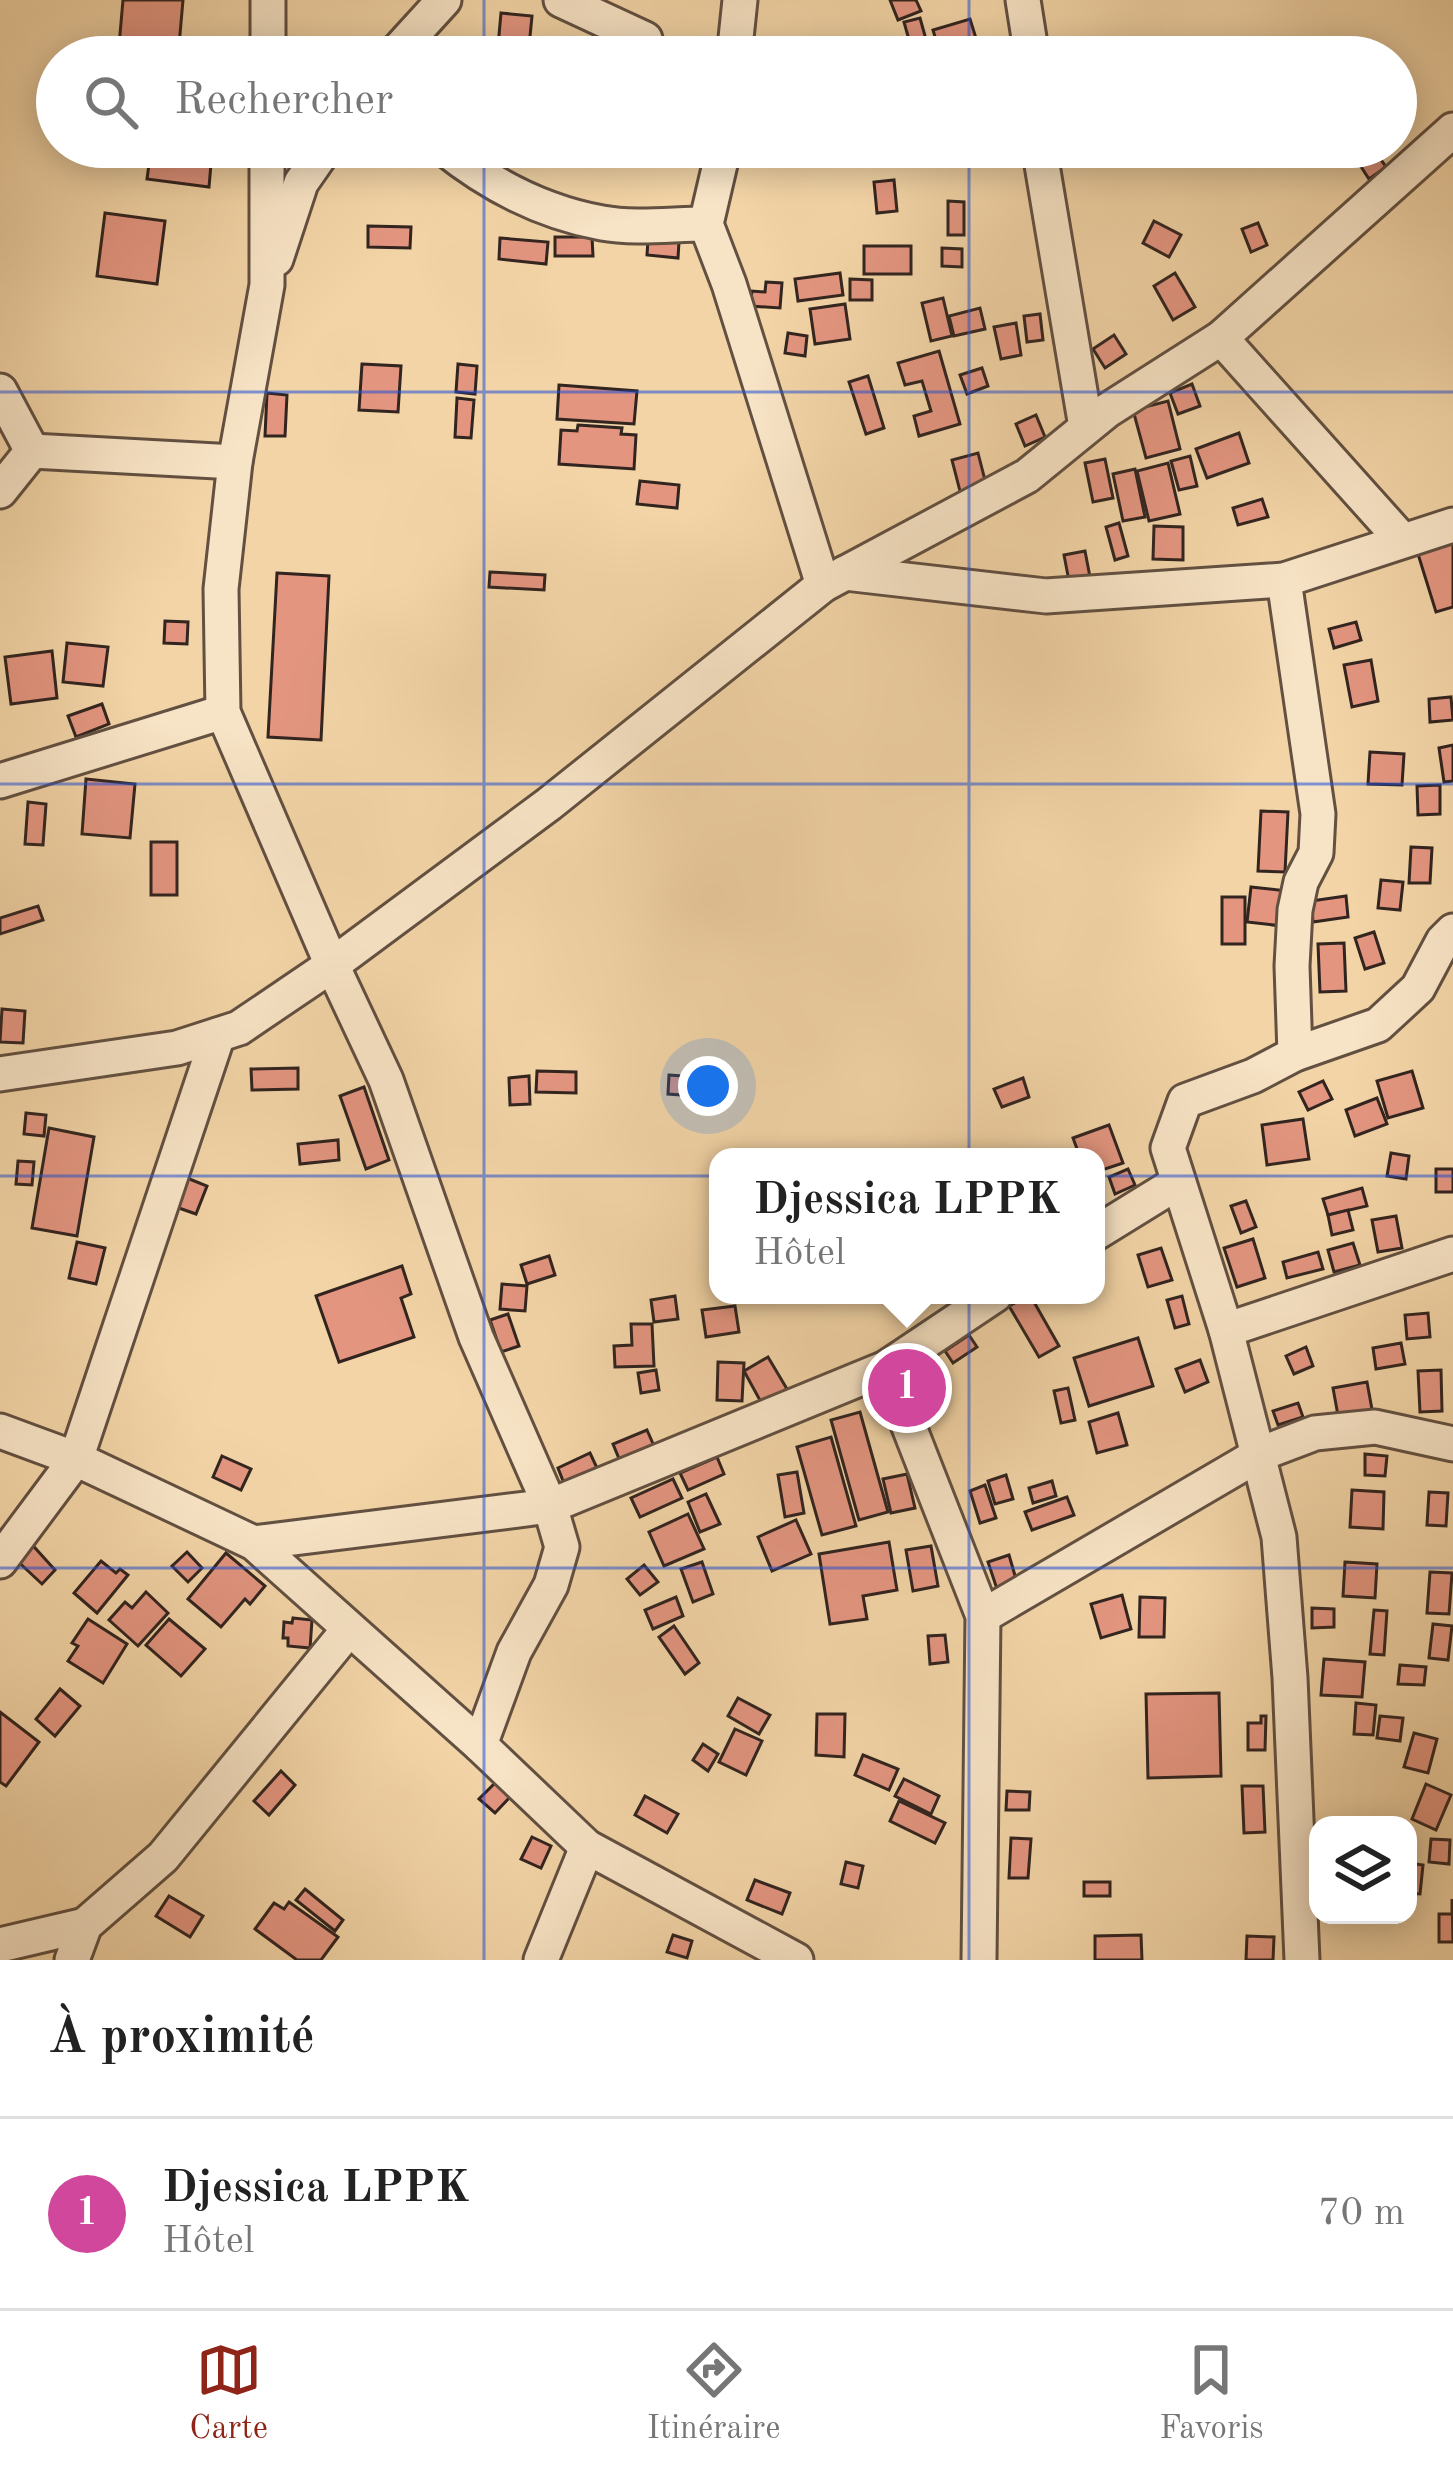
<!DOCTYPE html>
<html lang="fr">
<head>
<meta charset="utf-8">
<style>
	body { margin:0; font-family:"Old Standard TT",serif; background:#f6f6f6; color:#222 }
	.controls { position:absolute; right:36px; bottom:36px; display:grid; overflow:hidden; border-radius:24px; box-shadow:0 6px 30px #0003 }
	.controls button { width:108px; height:108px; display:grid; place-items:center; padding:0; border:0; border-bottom:3px solid #e0e0e0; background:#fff; color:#222; font:60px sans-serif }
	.you { position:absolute; left:708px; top:1086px; width:42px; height:42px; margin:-30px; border:9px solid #fff; border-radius:50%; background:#1a73e8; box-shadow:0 0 0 18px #1a73e833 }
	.badge { display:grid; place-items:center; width:78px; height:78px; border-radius:50%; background:#8f2418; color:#fff; font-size:39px; font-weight:700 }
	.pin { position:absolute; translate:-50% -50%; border:6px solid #fff; box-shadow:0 3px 12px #0006 }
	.popup { position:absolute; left:709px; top:1148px; width:396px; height:156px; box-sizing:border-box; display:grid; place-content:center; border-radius:24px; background:#fff; filter:drop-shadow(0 3px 9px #0005); font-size:39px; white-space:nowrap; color:#767676 }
	.popup b { font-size:45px; color:#222 }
	.popup::after { content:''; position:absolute; left:50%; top:100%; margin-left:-24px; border:24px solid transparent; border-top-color:#fff }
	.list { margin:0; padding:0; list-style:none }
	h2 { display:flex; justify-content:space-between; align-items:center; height:156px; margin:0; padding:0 48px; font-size:51px }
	h2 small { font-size:39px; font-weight:400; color:#767676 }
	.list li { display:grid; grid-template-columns:78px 1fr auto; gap:36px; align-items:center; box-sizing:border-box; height:192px; padding:0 48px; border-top:3px solid #e0e0e0 }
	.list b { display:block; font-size:45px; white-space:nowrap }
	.list p { margin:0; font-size:39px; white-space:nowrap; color:#767676 }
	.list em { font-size:39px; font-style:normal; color:#767676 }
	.icon { flex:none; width:66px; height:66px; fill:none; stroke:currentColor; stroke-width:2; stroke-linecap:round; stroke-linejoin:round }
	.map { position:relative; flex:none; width:1453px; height:1960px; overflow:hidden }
	.search { position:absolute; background:#fff; box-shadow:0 6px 30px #0003; left:36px; right:36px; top:36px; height:132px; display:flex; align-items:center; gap:30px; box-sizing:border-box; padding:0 42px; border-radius:66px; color:#767676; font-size:45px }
	.sheet { height:348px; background:#fff }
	nav { display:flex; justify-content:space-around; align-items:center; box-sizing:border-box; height:168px; border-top:3px solid #e0e0e0; background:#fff; font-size:33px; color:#767676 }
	nav a { display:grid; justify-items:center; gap:6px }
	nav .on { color:#8f2418 }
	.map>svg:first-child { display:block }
	.building { fill:#e39580; stroke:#32241f; stroke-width:3 }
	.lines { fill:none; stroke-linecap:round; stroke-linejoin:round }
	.street-casing { stroke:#625041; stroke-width:39 }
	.street { stroke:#f7e3c5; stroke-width:33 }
	.grid { fill:none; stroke:#1d4ed8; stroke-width:3; stroke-opacity:0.55 }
</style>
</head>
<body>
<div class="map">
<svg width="1453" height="1960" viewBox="0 0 1453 1960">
	<rect width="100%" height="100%" fill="#f2d4a6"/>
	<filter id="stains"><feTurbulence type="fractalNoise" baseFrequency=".00167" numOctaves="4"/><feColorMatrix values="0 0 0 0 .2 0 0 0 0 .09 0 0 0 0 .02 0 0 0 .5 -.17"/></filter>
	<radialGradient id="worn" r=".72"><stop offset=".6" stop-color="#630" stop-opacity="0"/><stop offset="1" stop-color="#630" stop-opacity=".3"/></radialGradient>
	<g class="building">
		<path d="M123,0h60l-5,57h-60z"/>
		<path d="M890,0h26l5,11 -23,9z"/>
		<path d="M501,13l31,3 -4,41h-31z"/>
		<path d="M920,18l7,25 -16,4 -7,-25z"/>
		<path d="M970,19l9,29 -38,9 -8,-27z"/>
		<path d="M1375,151l11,16 -17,12 -11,-17z"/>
		<path d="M150,157l61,7 -2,23 -62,-8z"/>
		<path d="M894,180l3,31 -20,2 -3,-31z"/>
		<path d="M948,201l16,1v33h-16z"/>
		<path d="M105,213l60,8 -8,63 -60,-8z"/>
		<path d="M1154,221l27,14 -12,22 -26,-14z"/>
		<path d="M1258,223l9,22 -16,7 -9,-23z"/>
		<path d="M368,226l43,1 -1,21 -42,-1z"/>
		<path d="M555,237h37l1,19h-38z"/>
		<path d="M500,238l48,4 -2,22 -47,-5z"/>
		<path d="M648,240l31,2 -1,16 -31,-3z"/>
		<rect x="864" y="246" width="47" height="28"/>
		<path d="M942,248l20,1v18l-20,-1z"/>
		<path d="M840,273l3,22 -45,6 -3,-22z"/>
		<path d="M1175,273l20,34 -22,13 -19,-34z"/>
		<path d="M850,279l22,1v20h-22z"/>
		<path d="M766,282l16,1 -2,25 -30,-2 2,-15 13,1z"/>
		<path d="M943,298l9,38 -21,5 -9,-38z"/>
		<path d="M845,304l5,35 -35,5 -5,-35z"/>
		<path d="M980,308l5,21 -31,7 -5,-20z"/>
		<path d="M1040,314l3,26 -16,2 -3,-26z"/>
		<path d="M1016,323l5,32 -20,4 -7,-32z"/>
		<path d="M788,333l19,3 -2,20 -20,-3z"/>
		<path d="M1114,335l12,19 -21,14 -12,-19z"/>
		<path d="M939,351l21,73 -41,12 -5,-20 17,-5 -9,-30 -17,4 -7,-22z"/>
		<path d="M362,364l39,2 -3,46 -39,-2z"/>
		<path d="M458,364l19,2 -2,28 -19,-2z"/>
		<path d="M982,368l6,18 -21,8 -7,-19z"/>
		<path d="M868,376l16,52 -18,6 -17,-52z"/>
		<path d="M1192,384l8,22 -22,8 -8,-21z"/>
		<path d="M559,385l78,6 -3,33 -77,-5z"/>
		<path d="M267,393l20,2 -2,41h-20z"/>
		<path d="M457,398l17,2 -3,38 -16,-1z"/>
		<path d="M1168,401l12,48 -34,9 -13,-48z"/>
		<path d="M1036,415l9,22 -20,9 -9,-22z"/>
		<path d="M578,425l44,3 -1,6 15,1 -2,34 -75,-5 2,-34 16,1z"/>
		<path d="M1239,433l10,30 -42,15 -11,-29z"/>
		<path d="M978,453l9,35 -26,7 -9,-35z"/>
		<path d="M1190,456l7,30 -18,4 -8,-29z"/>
		<path d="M1105,459l8,39 -20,4 -8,-39z"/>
		<path d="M1168,463l12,51 -31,7 -12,-50z"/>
		<path d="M1135,469l10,48 -22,4 -10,-47z"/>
		<path d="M640,481l39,4 -2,23 -40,-4z"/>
		<path d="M1262,499l6,18 -30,8 -5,-17z"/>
		<path d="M1119,523l9,33 -13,4 -9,-33z"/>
		<path d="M1154,526l29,1v33l-30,-1z"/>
		<path d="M1453,543v64l-17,5 -18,-58z"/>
		<path d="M1085,551l5,26 -21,4 -5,-26z"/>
		<path d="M490,572l55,3 -1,15 -55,-3z"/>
		<path d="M277,573l52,3 -8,164 -53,-3z"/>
		<path d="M165,621l23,1 -1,22 -23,-1z"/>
		<path d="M1356,622l5,18 -27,8 -5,-19z"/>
		<path d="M67,643l41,4 -5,39 -40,-4z"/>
		<path d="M52,651l5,47 -46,6 -6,-47z"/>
		<path d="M1371,660l7,41 -26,6 -8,-42z"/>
		<path d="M1451,697l2,23 -23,2 -1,-23z"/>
		<path d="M102,704l7,20 -33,13 -8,-21z"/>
		<path d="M1453,745v36l-9,1 -5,-34z"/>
		<path d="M1370,752l34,2 -2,31 -34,-1z"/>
		<path d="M86,779l49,5 -5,54 -48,-4z"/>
		<path d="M1440,785v29l-22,1 -1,-29z"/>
		<path d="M28,802l18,2 -3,41 -18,-1z"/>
		<path d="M1261,811l27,1 -3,60 -27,-1z"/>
		<rect x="151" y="842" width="26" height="53"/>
		<path d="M1411,847l21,1 -2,35h-21z"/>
		<path d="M1381,880l22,2 -3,28 -22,-2z"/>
		<path d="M1251,887l36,4 -5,35 -35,-4z"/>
		<path d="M1346,896l2,21 -35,5 -2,-21z"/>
		<rect x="1222" y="897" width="23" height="47"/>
		<path d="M38,906l5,14 -43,14v-16z"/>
		<path d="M1374,932l10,31 -19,6 -10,-31z"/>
		<path d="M1344,943l2,48 -26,1 -2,-48z"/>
		<path d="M2,1009l23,2 -2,32 -23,-1z"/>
		<path d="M298,1068v21l-46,1 -1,-21z"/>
		<path d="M537,1071l39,1v21l-40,-1z"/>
		<path d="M1412,1071l11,37 -35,10 -11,-37z"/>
		<path d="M669,1075l41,3 -1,19 -41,-3z"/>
		<path d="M529,1076l1,28 -20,1 -1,-27z"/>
		<path d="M1023,1078l6,19 -27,10 -8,-18z"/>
		<path d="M1323,1081l9,18 -24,11 -9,-18z"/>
		<path d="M364,1087l25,73 -23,9 -26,-73z"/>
		<path d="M1377,1098l10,26 -32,12 -9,-26z"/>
		<path d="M26,1113l20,2 -2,21 -20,-2z"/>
		<path d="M1303,1119l6,40 -42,6 -5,-40z"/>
		<path d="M1109,1125l14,38 -27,9v-15h-16l-7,-19z"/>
		<path d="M49,1128l45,9 -17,99 -45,-8z"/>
		<path d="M338,1140l1,20 -39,4 -2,-20z"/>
		<path d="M1391,1153l18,3 -3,23 -19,-3z"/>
		<path d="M18,1161l16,1 -2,23 -16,-1z"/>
		<path d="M1128,1169l7,16 -20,9 -6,-17z"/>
		<rect x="1436" y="1169" width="17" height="23"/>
		<path d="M187,1178l20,8 -11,28 -20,-7z"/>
		<path d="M1362,1188l5,18 -39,9 -5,-16z"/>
		<path d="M1246,1201l10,26 -15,6 -10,-27z"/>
		<path d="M1348,1210l5,20 -21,5 -4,-20z"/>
		<path d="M1396,1216l6,32 -24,4 -6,-32z"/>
		<path d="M1253,1239l12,39 -28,9 -13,-39z"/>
		<path d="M77,1242l28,6 -9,36 -27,-6z"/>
		<path d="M1353,1243l7,22 -26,7 -6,-22z"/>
		<path d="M1161,1248l11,32 -24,7 -10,-32z"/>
		<path d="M1318,1252l5,17 -36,9 -4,-16z"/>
		<path d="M549,1256l6,19 -28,9 -6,-19z"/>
		<path d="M402,1266l9,28 -10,4 13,39 -75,25 -23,-66z"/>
		<path d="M502,1284l25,2 -2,25 -25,-2z"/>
		<path d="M1030,1295l29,51 -20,11 -30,-51z"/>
		<path d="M675,1296l3,23 -24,3 -3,-22z"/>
		<path d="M1182,1296l7,28 -14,4 -8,-28z"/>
		<path d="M735,1306l4,26 -33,5 -4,-27z"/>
		<path d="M1428,1313l2,24 -23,2 -2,-24z"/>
		<path d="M508,1314l11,32 -18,6 -11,-32z"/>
		<path d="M631,1324h21l2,42 -39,1 -1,-21 18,-1z"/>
		<path d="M969,1335l8,12 -24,16 -8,-12z"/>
		<path d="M1138,1338l15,48 -64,20 -15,-48z"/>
		<path d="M1401,1343l4,21 -29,5 -3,-21z"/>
		<path d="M1306,1347l7,19 -19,8 -8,-18z"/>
		<path d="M768,1357l19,32 -25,15 -18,-33z"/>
		<path d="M1200,1360l8,22 -23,10 -9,-23z"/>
		<path d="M718,1362l26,1 -2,38 -25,-1z"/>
		<path d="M656,1370l3,20 -18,3 -3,-20z"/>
		<path d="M1441,1370l1,41 -22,1 -2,-41z"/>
		<path d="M1367,1382l6,33 -34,6 -6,-33z"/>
		<path d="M1068,1388l7,32 -14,3 -7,-32z"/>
		<path d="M1298,1403l5,14 -25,8 -5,-14z"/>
		<path d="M860,1412l28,100 -29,8 -28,-100z"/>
		<path d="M1118,1413l9,32 -30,8 -8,-31z"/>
		<path d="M647,1430l7,16 -34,15 -7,-17z"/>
		<path d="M831,1437l25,89 -34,9 -25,-88z"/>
		<path d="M590,1453l8,17 -33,16 -7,-18z"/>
		<path d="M1365,1454l22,2 -2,20 -20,-1z"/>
		<path d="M222,1456l29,13 -10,21 -28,-13z"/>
		<path d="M717,1457l7,17 -36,16 -8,-17z"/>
		<path d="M797,1472l7,41 -19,4 -7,-42z"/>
		<path d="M907,1474l8,34 -24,5 -8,-34z"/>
		<path d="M1006,1475l7,24 -18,5 -7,-23z"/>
		<path d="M673,1479l9,19 -42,19 -9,-19z"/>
		<path d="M1052,1481l4,15 -23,7 -4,-15z"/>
		<path d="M985,1485l11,33 -16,5 -10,-32z"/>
		<path d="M1352,1490l32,2 -1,37 -33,-2z"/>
		<path d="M1429,1492l19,1 -2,33 -19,-1z"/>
		<path d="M706,1494l14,30 -20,8 -12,-30z"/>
		<path d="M1067,1497l7,18 -42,15 -7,-18z"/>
		<path d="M688,1514l16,35 -40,17 -15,-34z"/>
		<path d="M796,1520l15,34 -39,17 -14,-34z"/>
		<path d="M27,1539l28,31 -13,14 -30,-28z"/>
		<path d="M889,1542l8,48 -34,6 4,23 -37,5 -11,-70z"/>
		<path d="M931,1546l7,40 -25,5 -7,-41z"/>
		<path d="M187,1552l15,16 -14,14 -16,-16z"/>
		<path d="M226,1553l39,33 -15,18 -5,-5 -24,28 -33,-28z"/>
		<path d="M1009,1555l9,31 -20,6 -10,-30z"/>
		<path d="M101,1561l15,12 4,-4 8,6 -31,38 -23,-20z"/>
		<path d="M702,1562l11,32 -20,8 -12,-33z"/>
		<path d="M1345,1562l32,2 -2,34 -32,-2z"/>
		<path d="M644,1565l14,17 -18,13 -13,-16z"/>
		<path d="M1430,1572l22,1 -3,41 -22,-1z"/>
		<path d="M146,1592l22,21 -30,33 -29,-26 16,-18 7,6z"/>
		<path d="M1122,1595l9,34 -30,9 -10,-34z"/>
		<path d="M676,1597l7,19 -30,13 -8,-19z"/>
		<path d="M1140,1597l25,1 -1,39h-25z"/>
		<path d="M1312,1608l22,1v18l-22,1z"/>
		<path d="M1374,1610l13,1 -3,44 -14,-1z"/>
		<path d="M293,1618l19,2 -2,28 -22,-2v-8h-5l1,-16 8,1z"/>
		<path d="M88,1619l39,25 -24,39 -35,-22 10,-15 -6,-3z"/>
		<path d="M169,1619l36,30 -24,27 -35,-31z"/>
		<path d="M1433,1624l19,2 -4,34 -19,-2z"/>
		<path d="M674,1626l25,37 -14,11 -26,-37z"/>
		<path d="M945,1635l3,27 -18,2 -2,-28z"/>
		<path d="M1324,1659l41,3 -3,35 -41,-2z"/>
		<path d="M1400,1665l26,2 -2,18 -26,-1z"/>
		<path d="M60,1689l20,17 -25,30 -19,-17z"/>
		<path d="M1219,1693l2,83 -73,2 -2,-84z"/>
		<path d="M738,1698l32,17 -11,19 -31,-18z"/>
		<path d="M1356,1703l20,2 -3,30 -19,-1z"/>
		<path d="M0,1712l39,30 -33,44 -6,-4z"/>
		<path d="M817,1714h28l-1,43 -28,-2z"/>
		<path d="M1261,1716h5l-1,34h-17v-27h13z"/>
		<path d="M1380,1716l23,2 -3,23 -23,-3z"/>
		<path d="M735,1729l27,12 -16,34 -27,-13z"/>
		<path d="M1414,1733l23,6 -9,34 -24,-6z"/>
		<path d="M703,1744l15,10 -10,17 -15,-11z"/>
		<path d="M863,1755l35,14 -9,21 -34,-15z"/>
		<path d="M281,1771l14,14 -26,30 -15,-14z"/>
		<path d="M904,1779l35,17 -8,18 -36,-18z"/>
		<path d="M495,1783l15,14 -15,16 -16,-14z"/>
		<path d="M1426,1784l25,11 -15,35 -24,-11z"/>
		<path d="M1242,1786h21l2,46 -21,1z"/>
		<path d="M1007,1791l23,1 -1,18h-23z"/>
		<path d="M645,1796l33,18 -11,19 -32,-18z"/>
		<path d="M899,1801l46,22 -10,20 -45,-22z"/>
		<path d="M532,1837l19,9 -10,22 -20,-9z"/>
		<path d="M1011,1838l20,1 -3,39h-19z"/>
		<path d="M1431,1839l19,1 -1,24 -20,-2z"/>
		<path d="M846,1862l17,4 -5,22 -17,-4z"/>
		<path d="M1408,1863l15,2 -3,29 -12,-1z"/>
		<path d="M755,1880l35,13 -8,21 -35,-14z"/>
		<rect x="1084" y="1882" width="26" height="14"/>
		<path d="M305,1889l38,31 -8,11 -39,-31z"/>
		<path d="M169,1896l34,20 -13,21 -34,-21z"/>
		<path d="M1452,1899l1,43h-14v-28h13z"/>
		<path d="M289,1902l49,35 -17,23h-24l-42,-31 19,-26 10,6z"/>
		<path d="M673,1935l19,6 -5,17 -20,-6z"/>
		<path d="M1141,1935l1,25h-47v-24z"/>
		<path d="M1247,1936l27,1 -1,23h-27z"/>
	</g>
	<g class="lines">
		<g class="street-casing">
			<g id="street">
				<path d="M561,0l84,39"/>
				<path d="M1023,0l9,57"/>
				<path d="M268,57v-57"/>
				<path d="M392,57l52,-57"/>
				<path d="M734,57l6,-57"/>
				<path d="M267,147v138l-32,177 -14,127 2,123 109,253 54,115 90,257 74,169 12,41 -11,38 -37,67 -34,93 107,102 209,113"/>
				<path d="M443,147c47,38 99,65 159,76 32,6 71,1 104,1"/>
				<path d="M724,147l-18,77 23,60 94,301"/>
				<path d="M1039,147l47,280"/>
				<path d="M276,259l25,-76 25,-36"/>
				<path d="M1221,338l181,202"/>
				<path d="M0,391l32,60"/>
				<path d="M32,451l203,11"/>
				<path d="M0,491l32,-40"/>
				<path d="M845,573l201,23 238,-16 169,-55"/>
				<path d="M1284,580l34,234 -2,39 -15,29 -6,28 -3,56 3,88"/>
				<path d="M0,781l223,-69"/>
				<path d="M0,1074l177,-26 62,-20 93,-63 217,-161 274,-219 204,-109 81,-66 113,-72 232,-208"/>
				<path d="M1096,1233l81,-50"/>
				<path d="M1226,1330l227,-76"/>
				<path d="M886,1368l97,248 -4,344"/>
				<path d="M0,1431l76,28 178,84 226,202"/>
				<path d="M254,1543l296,-37 336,-138 109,-73"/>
				<path d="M0,1561l76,-102 142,-424"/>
				<path d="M983,1616l277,-162 55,-21 60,-6 78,17"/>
				<path d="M0,1945l85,-20"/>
				<path d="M72,1960l13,-35 78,-68 186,-228"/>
				<path d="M541,1960l46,-113"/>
				<path d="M1302,1960l-12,-282 -11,-141 -53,-207 -58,-182 17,-47 68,-25 42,-22 83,-29 40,-37 25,-47 10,-10"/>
			</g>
		</g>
		<use href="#street" class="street"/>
	</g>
	<path class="grid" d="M484,0v57M969,0v57M484,147v1813M969,147v1813M0,392h1453M0,784h1453M0,1176h1453M0,1568h1453"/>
	<rect width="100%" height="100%" filter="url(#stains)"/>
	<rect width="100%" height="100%" fill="url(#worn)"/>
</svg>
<div class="controls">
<button><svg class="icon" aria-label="layers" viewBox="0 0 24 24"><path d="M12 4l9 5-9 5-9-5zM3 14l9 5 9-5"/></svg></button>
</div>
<div class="you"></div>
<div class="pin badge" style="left:907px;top:1388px;background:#d1479c">1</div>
<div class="popup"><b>Djessica LPPK</b>Hôtel</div>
<div class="search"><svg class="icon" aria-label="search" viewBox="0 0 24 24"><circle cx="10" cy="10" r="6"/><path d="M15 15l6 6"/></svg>Rechercher</div>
</div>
<section class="sheet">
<h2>À proximité<small></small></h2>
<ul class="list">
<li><span class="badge" style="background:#d1479c">1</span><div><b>Djessica LPPK</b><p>Hôtel</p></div><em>70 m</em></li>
</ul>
</section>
<nav>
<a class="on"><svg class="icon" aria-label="map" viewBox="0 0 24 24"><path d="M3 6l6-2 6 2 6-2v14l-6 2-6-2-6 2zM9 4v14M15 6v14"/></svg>Carte</a>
<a><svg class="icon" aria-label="directions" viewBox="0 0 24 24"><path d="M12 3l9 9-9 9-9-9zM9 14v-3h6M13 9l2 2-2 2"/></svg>Itinéraire</a>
<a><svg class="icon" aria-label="saved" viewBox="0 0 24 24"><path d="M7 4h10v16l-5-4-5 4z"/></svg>Favoris</a>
</nav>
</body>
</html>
